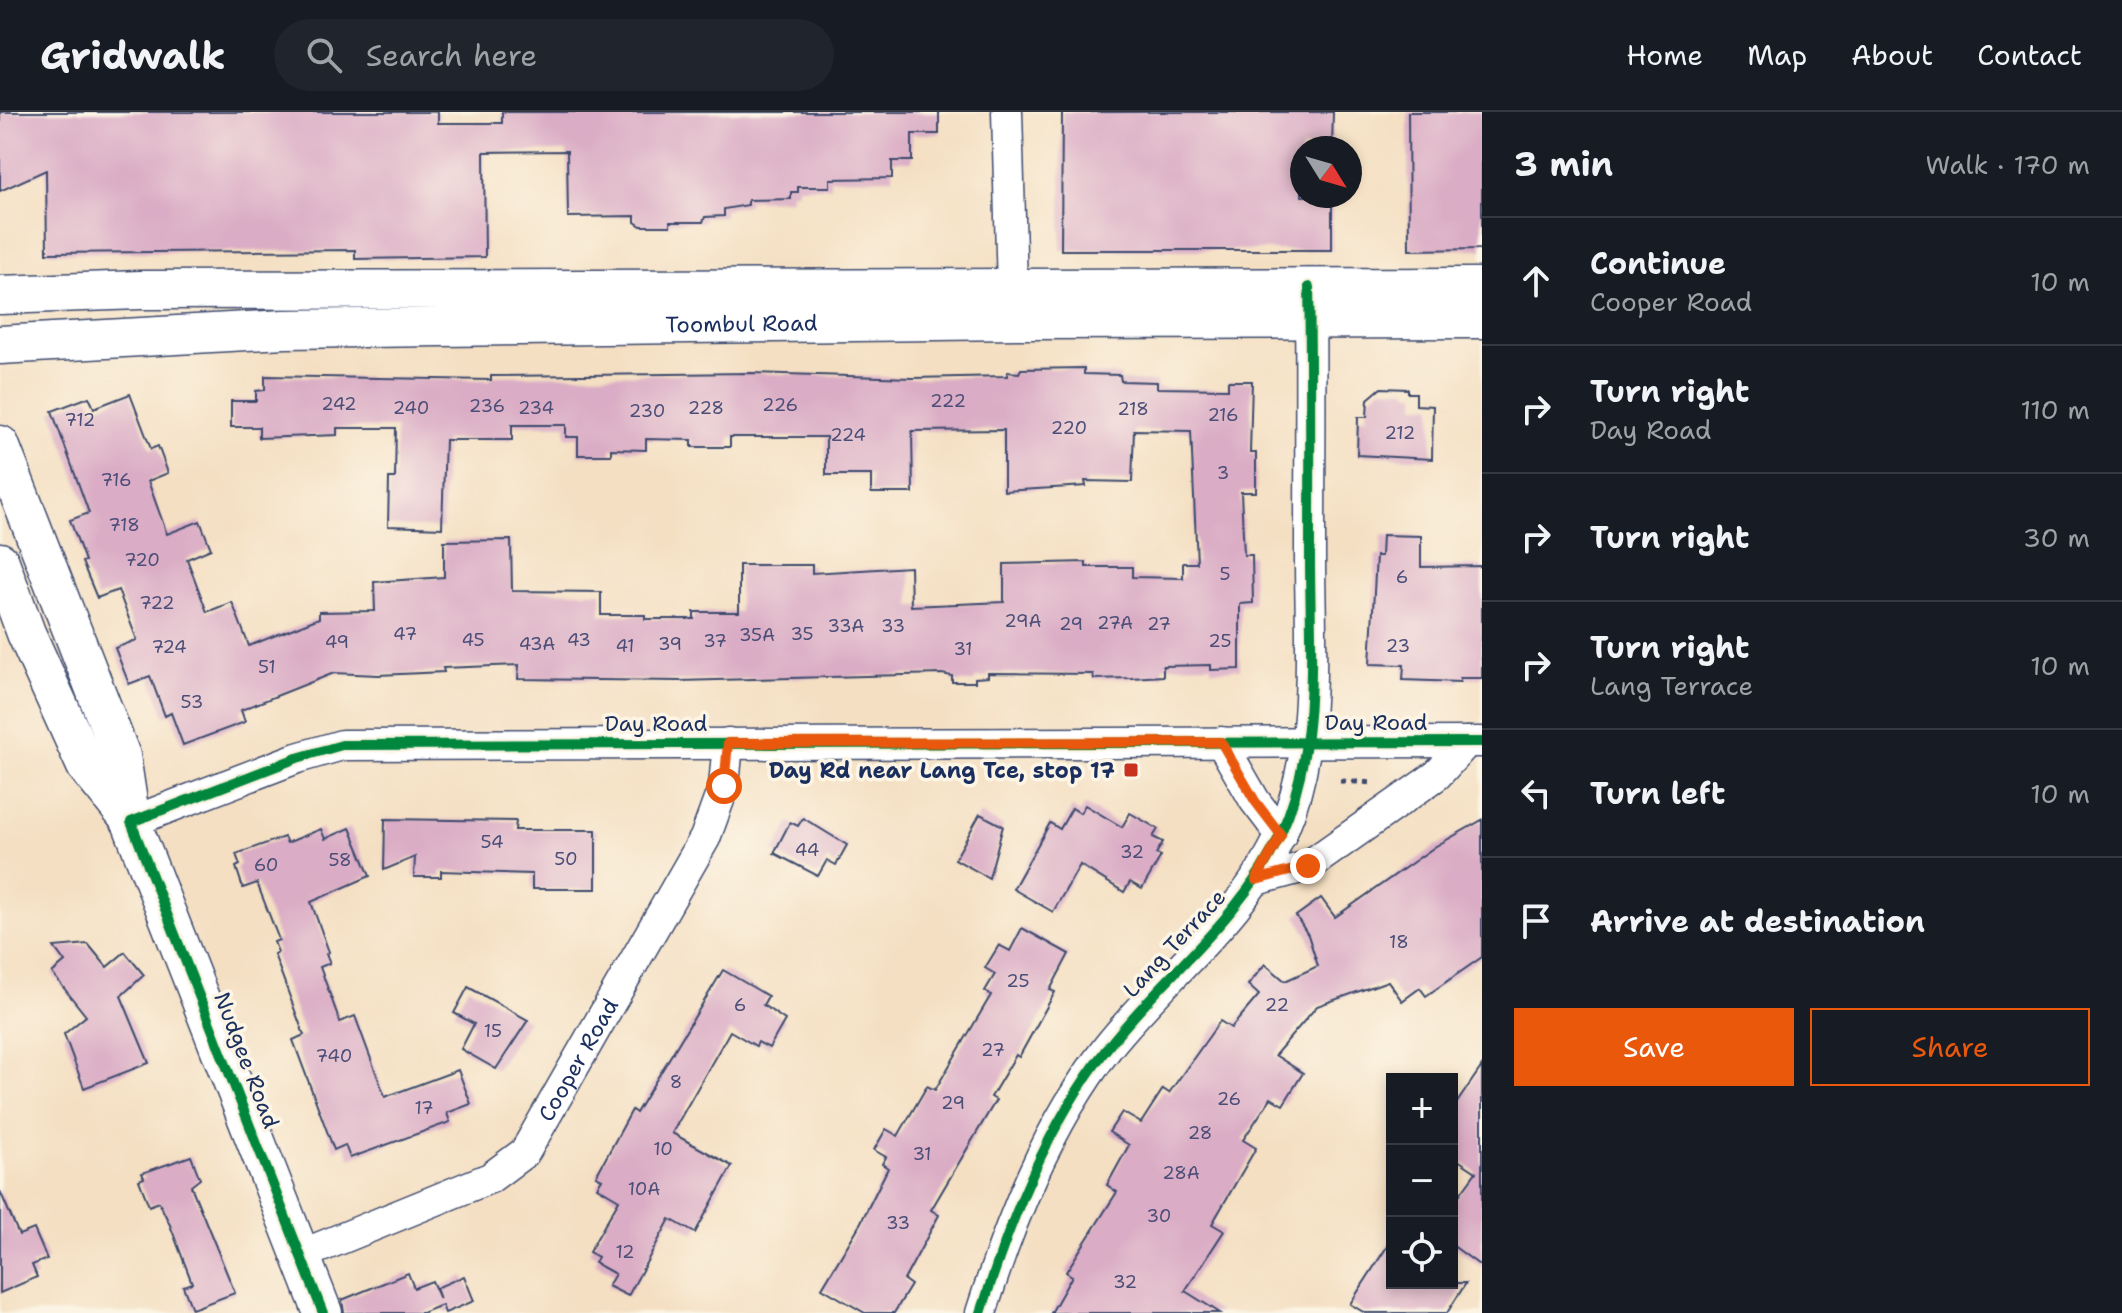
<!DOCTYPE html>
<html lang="en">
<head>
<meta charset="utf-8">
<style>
	body { margin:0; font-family:"Shantell Sans",sans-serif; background:#20242c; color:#f1f3f6 }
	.controls { position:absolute; right:24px; bottom:24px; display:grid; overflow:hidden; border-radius:0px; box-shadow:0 4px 12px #0003 }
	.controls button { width:72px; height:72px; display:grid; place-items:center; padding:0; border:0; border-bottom:2px solid #363941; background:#171b24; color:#f1f3f6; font:40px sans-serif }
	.compass { position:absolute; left:1290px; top:24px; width:72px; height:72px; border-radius:50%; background:#171b24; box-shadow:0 4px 12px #0003; rotate:127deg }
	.stop { position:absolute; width:24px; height:24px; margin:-18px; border:6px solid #ea580c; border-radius:50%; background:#fff }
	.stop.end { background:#ea580c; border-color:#fff; box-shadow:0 2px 8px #0008 }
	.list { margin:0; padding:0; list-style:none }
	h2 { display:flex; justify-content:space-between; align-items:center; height:104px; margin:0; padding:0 32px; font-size:34px }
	h2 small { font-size:26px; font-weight:400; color:#9ea1a6 }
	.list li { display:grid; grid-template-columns:52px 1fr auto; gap:24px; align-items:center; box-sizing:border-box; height:128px; padding:0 32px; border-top:2px solid #363941 }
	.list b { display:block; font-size:30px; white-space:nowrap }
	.list p { margin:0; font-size:26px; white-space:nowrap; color:#9ea1a6 }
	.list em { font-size:26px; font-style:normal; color:#9ea1a6 }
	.actions { display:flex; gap:16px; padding:24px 32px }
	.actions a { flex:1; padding:18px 0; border:2px solid #ea580c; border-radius:0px; text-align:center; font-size:28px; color:#ea580c }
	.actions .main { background:#ea580c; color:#fff }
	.icon { flex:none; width:44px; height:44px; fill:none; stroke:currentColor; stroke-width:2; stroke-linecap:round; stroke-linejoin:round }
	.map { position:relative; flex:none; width:1482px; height:1201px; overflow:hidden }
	header { display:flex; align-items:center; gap:48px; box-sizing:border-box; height:112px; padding:0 40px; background:#171b24; border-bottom:2px solid #363941 }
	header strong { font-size:38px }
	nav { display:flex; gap:44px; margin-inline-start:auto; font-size:28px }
	.search { width:560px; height:72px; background:#20242c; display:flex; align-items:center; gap:20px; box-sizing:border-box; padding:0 28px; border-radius:44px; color:#9ea1a6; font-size:30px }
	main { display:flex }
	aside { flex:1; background:#171b24 }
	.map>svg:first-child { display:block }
	.building { fill:#daacc5 }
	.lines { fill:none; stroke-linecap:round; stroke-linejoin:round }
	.minor-casing { stroke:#3c496d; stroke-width:33 }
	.major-casing { stroke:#3c496d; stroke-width:41 }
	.path { stroke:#3c496d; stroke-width:5; stroke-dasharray:6 6; stroke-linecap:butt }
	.minor { stroke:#fff; stroke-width:30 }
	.major { stroke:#fff; stroke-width:38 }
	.cycleway-casing { stroke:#fcf5e5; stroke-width:15 }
	.cycleway { stroke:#00873e; stroke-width:10 }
	.route { stroke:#ea580c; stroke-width:10 }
	.poi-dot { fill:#c8321e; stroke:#fcf5e5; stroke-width:3 }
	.labels { text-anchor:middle; stroke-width:7; stroke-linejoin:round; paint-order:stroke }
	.number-label { font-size:18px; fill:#4b4e78 }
	.street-label { font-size:22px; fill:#1b2f5e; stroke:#fcf5e5 }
	.poi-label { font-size:22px; font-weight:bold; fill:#1b2f5e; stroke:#fcf5e5; text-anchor:end }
</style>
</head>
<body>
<header>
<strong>Gridwalk</strong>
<div class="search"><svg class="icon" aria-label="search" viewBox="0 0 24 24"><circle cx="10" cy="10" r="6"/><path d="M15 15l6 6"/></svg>Search here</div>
<nav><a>Home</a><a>Map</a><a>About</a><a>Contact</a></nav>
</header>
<main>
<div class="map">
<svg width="1482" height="1201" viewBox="0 0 1482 1201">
	<rect width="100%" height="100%" fill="#fcf5e5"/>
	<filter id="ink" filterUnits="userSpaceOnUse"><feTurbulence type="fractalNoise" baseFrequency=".0125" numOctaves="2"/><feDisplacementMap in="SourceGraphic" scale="16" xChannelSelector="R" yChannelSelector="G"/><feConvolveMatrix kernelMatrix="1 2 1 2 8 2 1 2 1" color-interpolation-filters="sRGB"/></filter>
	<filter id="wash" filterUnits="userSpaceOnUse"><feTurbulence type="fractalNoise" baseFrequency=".006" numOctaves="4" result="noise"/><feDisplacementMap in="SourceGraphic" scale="32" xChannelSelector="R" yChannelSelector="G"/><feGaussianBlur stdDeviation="1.8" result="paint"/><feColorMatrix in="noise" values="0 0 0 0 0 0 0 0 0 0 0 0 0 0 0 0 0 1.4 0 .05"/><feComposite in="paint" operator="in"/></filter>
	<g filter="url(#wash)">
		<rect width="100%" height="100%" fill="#f4dfc2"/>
		<g id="blocks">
			<g class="building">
				<path d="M0,0h438v11h64v-11h437v22h-27v27h-20v17l-62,1v8h-32v5h-7v7l-43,1v5l-24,4v7l-19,1 -2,5h-33v4h-29l-6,-4v-6l-67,1 -1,-66 -83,1 1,105 -130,2v-9l-308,3 -1,-83 -46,21z"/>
				<path d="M1062,0h271l-1,36h-30v48h30v54h-271z"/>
				<path d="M1408,0h74v137l-73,1z"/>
				<path d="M1084,256v6l36,1 1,6 36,1v6l71,1v-8h24l-2,72h6v39h-15l3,63h8l1,48 -13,1v65l-29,1v-5l-48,1v10l-32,2 -37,1 -1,-5 -105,-1v4l-13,1v4h-23v-6l-10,-2 -263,7 -161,-2 1,-14 -76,3 1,4 -66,3 -44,-2 -93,37 4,12 -62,23 -12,-32 -6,3 -15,-40 -21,8 -14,-36 22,-8 -19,-50 -21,8 -15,-36 3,-1 -15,-41 19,-7 -37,-102 37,-14 5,11 36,-14 21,55 7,-3 10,27 -20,8 19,53 33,-13 11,28 -24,10 20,53 25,-10 17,44 70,-28v-6l56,-1 -1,-29 70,-5v-36l67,-1 1,51 89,1v23h44v4h49v-7h45v-47h73v8l98,-6 1,39 93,-4v-38l82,-2v5h46v10l51,1v-15h14l-6,-132 -57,-1 -2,52 -47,-1 1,5 -82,5v-61l-92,1 1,62h-42v-18h-45v-38h-96v10h-38v-7l-46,-1v11l-35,-1v6h-33v-18h-12v-12h-54v15h-67l-3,88 -54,-2 1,-48h6l1,-50h-59v7l-78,3v-11h-28v-26h25v-10l9,-1v-14l226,4v-4l261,-3 160,5 95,-2v-4l12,1 2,-4z"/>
				<path d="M1381,276l27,1v4h8v12l17,1 -1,53 -75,-4 1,-38h9l1,-18z"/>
				<path d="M1382,423l39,1v31l61,-1v112h-22v4l-57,-2 1,-15 -34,-1 6,-108h5z"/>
				<path d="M1085,693l37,22 8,-14 28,16 -5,8 10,5 -7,12 5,2 -19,33 -12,-7 -6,10 -44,-27 -27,47 -40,-23 37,-66 10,6 12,-21 8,5z"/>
				<path d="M980,702l23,12 -14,52 -34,-19z"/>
				<path d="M803,706l44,27 -11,20 -9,-5 -9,16 -44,-23 16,-31 8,4z"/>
				<path d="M385,707l131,2 -1,9h81v59h-64v-15l-91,-3v6h-27l1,-20 -31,13z"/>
				<path d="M1482,708v137l-56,39 -6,-8 -18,13 -14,-20 -71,25 -42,49 28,18 -20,32 -12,-7 -28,42 13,8 -44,76 12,7 -39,60 35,22h-169l21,-37 -6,-4 51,-80 -10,-7 22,-40 -20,-13 13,-20 19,11 22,-34 6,4 51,-72 11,7 28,-33 -11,-10 17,-21 20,17 33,-15 -10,-31 -12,-19 25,-18 14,19 101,-71z"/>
				<path d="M350,716l20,48 -59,26 18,50 -3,2 4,9 -10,4 20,55 15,-6 30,81 73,-27 13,34 -24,9 3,9 -100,36 -5,-13 -11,5 -41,-110 11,-5 -30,-81 4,-2 -4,-10 5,-2 -22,-57 -14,5 -7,-21 4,-2 -4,-11 48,-17 3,6 34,-14 4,10z"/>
				<path d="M1022,816l47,26 -19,36 5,2 -36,65 -3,-2 -25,42 5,3 -65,110 8,5 -35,65 7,5 -17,28h-29l-43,-25 37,-62 29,-58 -6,-4 4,-7 -12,-7 12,-21 12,7 29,-50 8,4 56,-95 -6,-4 10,-17 -10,-6 14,-23 11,6z"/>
				<path d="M88,832l19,23 18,-15 19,23 -23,21 28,67 -65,25 -20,-54 22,-18 -34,-43 13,-11 -11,-15z"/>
				<path d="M723,858l45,26 -5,9 22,15 -16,28 -11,-6 -2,4 -26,-15 -58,102 60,33 -37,67 -25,-14 -42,77 -20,-10 7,-12 -20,-11 3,-6 -9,-5 30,-52 -22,-13 5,-8 -6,-3 36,-66 4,3z"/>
				<path d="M468,875l60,33 -32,49 -35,-20 13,-25 -20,-11z"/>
				<path d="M1482,954v201l-30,-22v-40l24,-33 -24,-16v-46z"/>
				<path d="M191,1044l9,23 -9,7 44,107 -43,16 -9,-23 9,-3 -22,-58 -11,-23 -10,4 -10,-26 5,-2 -2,-5z"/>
				<path d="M0,1079l19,44 15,-6 13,30 -15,6 5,12 -37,16z"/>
				<path d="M1392,1127v44h74l-19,30h-82l-15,-9z"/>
				<path d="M408,1161l6,15 18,-7 8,18 -4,-11 28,-12 10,25 -29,12 -3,-8 -20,8h-78l-2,-13z"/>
			</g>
		</g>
	</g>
	<g filter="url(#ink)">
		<use href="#blocks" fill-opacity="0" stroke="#3c496d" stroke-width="2"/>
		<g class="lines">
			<g class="minor-casing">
				<g id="minor">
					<path d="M1007,0l5,176"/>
					<path d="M1221,630l34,59 26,34"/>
					<path d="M131,710l166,-64 45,-13 1140,-3"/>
					<path d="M1256,768l52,-14 129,-91 30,-33"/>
					<path id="s1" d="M301,1143l189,-77 35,-26 180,-314 19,-52 4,-43"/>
					<path d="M981,1201c29,-92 67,-189 127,-266 57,-72 137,-130 174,-215 38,-87 28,-182 28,-274 0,-87 1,-174 0,-261"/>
				</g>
			</g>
			<g class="major-casing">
				<g id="major">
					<path d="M0,183l140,-5 1342,-3"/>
					<path id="s2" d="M0,233l284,-16 733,-9 465,-1"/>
					<path d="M0,333l121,311 10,66 192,491"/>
					<path d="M0,450l26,71 60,133 44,54"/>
				</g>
			</g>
			<path class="path" d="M1340,669l35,2"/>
			<use href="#minor" class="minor"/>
			<use href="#major" class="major"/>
			<g class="cycleway-casing">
				<g id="cycleway">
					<path d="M323,1201l-192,-491 166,-64 45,-13 1140,-3"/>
					<path d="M981,1201c29,-93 66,-188 127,-266 56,-72 135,-129 173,-214 39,-86 29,-182 29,-274 0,-90 1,-181 -1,-272"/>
				</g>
			</g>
			<use href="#cycleway" class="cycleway"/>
		</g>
	</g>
	<g class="lines" filter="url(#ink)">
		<path class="route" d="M724,674l4,-43 493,-1 34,59 26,34 -25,45 52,-14"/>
	</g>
	<rect class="poi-dot" x="1123" y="650" width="16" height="16" rx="4"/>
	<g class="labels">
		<g class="number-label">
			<text x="948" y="295">222</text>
			<text x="339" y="298">242</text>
			<text x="780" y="299">226</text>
			<text x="487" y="300">236</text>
			<text x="411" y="302">240</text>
			<text x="536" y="302">234</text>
			<text x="706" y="302">228</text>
			<text x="1133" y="303">218</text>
			<text x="647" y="305">230</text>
			<text x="1223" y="309">216</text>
			<text x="80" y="314">712</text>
			<text x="1069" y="322">220</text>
			<text x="1400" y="327">212</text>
			<text x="848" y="329">224</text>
			<text x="1223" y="367">3</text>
			<text x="116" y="374">716</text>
			<text x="124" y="419">718</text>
			<text x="142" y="454">720</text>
			<text x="1225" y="468">5</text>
			<text x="1402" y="471">6</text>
			<text x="157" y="497">722</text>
			<text x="1023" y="515">29A</text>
			<text x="1115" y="517">27A</text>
			<text x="1071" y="518">29</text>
			<text x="1159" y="518">27</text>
			<text x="846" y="520">33A</text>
			<text x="893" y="520">33</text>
			<text x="405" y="528">47</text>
			<text x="802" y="528">35</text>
			<text x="757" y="529">35A</text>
			<text x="473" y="534">45</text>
			<text x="579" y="534">43</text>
			<text x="715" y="535">37</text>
			<text x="1220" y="535">25</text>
			<text x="337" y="536">49</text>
			<text x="537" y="538">43A</text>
			<text x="670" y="538">39</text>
			<text x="625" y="540">41</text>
			<text x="1398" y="540">23</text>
			<text x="169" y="541">724</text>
			<text x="963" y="543">31</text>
			<text x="267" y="561">51</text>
			<text x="192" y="596">53</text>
			<text x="492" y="736">54</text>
			<text x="807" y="744">44</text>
			<text x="1132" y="746">32</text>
			<text x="566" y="753">50</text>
			<text x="340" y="754">58</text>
			<text x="266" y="759">60</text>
			<text x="1399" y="836">18</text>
			<text x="1018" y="875">25</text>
			<text x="740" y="899">6</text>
			<text x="1277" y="899">22</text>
			<text x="493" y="925">15</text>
			<text x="993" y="944">27</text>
			<text x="334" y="950">740</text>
			<text x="676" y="976">8</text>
			<text x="1229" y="993">26</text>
			<text x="953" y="997">29</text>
			<text x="424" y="1002">17</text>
			<text x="1200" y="1027">28</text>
			<text x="663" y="1043">10</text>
			<text x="922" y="1048">31</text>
			<text x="1181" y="1067">28A</text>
			<text x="644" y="1083">10A</text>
			<text x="1159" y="1110">30</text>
			<text x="898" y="1117">33</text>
			<text x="625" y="1146">12</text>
			<text x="1125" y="1176">32</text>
		</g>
		<g class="street-label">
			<text dy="8" stroke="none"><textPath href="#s2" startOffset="742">Toombul Road</textPath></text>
			<text x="1376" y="618">Day Road</text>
			<text x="656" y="619">Day Road</text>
			<text transform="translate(1174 831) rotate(-47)" y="8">Lang Terrace</text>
			<text transform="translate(247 948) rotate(69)" y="8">Nudgee Road</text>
			<text dy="8" stroke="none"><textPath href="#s1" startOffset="354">Cooper Road</textPath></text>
		</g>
		<g class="poi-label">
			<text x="1115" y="666">Day Rd near Lang Tce, stop 17</text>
		</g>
	</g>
</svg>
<div class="controls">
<button>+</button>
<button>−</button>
<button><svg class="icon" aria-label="locate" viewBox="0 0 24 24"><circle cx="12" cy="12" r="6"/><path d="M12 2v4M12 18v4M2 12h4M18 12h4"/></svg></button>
</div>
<svg class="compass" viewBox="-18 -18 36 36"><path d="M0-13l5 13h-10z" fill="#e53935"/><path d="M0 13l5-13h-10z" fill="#9ea1a6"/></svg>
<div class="stop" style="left:724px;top:674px"></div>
<div class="stop end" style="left:1308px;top:754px"></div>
</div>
<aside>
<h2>3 min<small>Walk · 170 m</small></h2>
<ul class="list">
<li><svg class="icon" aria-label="ahead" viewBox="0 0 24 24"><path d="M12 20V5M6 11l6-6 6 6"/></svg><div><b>Continue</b><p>Cooper Road</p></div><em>10 m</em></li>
<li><svg class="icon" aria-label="right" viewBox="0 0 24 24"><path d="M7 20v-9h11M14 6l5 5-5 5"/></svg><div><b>Turn right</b><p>Day Road</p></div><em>110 m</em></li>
<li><svg class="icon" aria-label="right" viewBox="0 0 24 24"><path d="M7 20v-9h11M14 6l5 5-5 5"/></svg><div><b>Turn right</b></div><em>30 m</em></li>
<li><svg class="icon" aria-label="right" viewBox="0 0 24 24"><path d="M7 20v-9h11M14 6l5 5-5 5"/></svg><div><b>Turn right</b><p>Lang Terrace</p></div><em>10 m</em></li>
<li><svg class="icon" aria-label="left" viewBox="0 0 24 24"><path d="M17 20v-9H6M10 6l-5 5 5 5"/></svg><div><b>Turn left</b></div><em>10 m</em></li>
<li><svg class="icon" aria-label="arrive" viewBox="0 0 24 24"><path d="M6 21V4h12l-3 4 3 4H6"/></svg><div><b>Arrive at destination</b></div></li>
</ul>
<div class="actions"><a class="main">Save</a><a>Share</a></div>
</aside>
</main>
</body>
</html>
